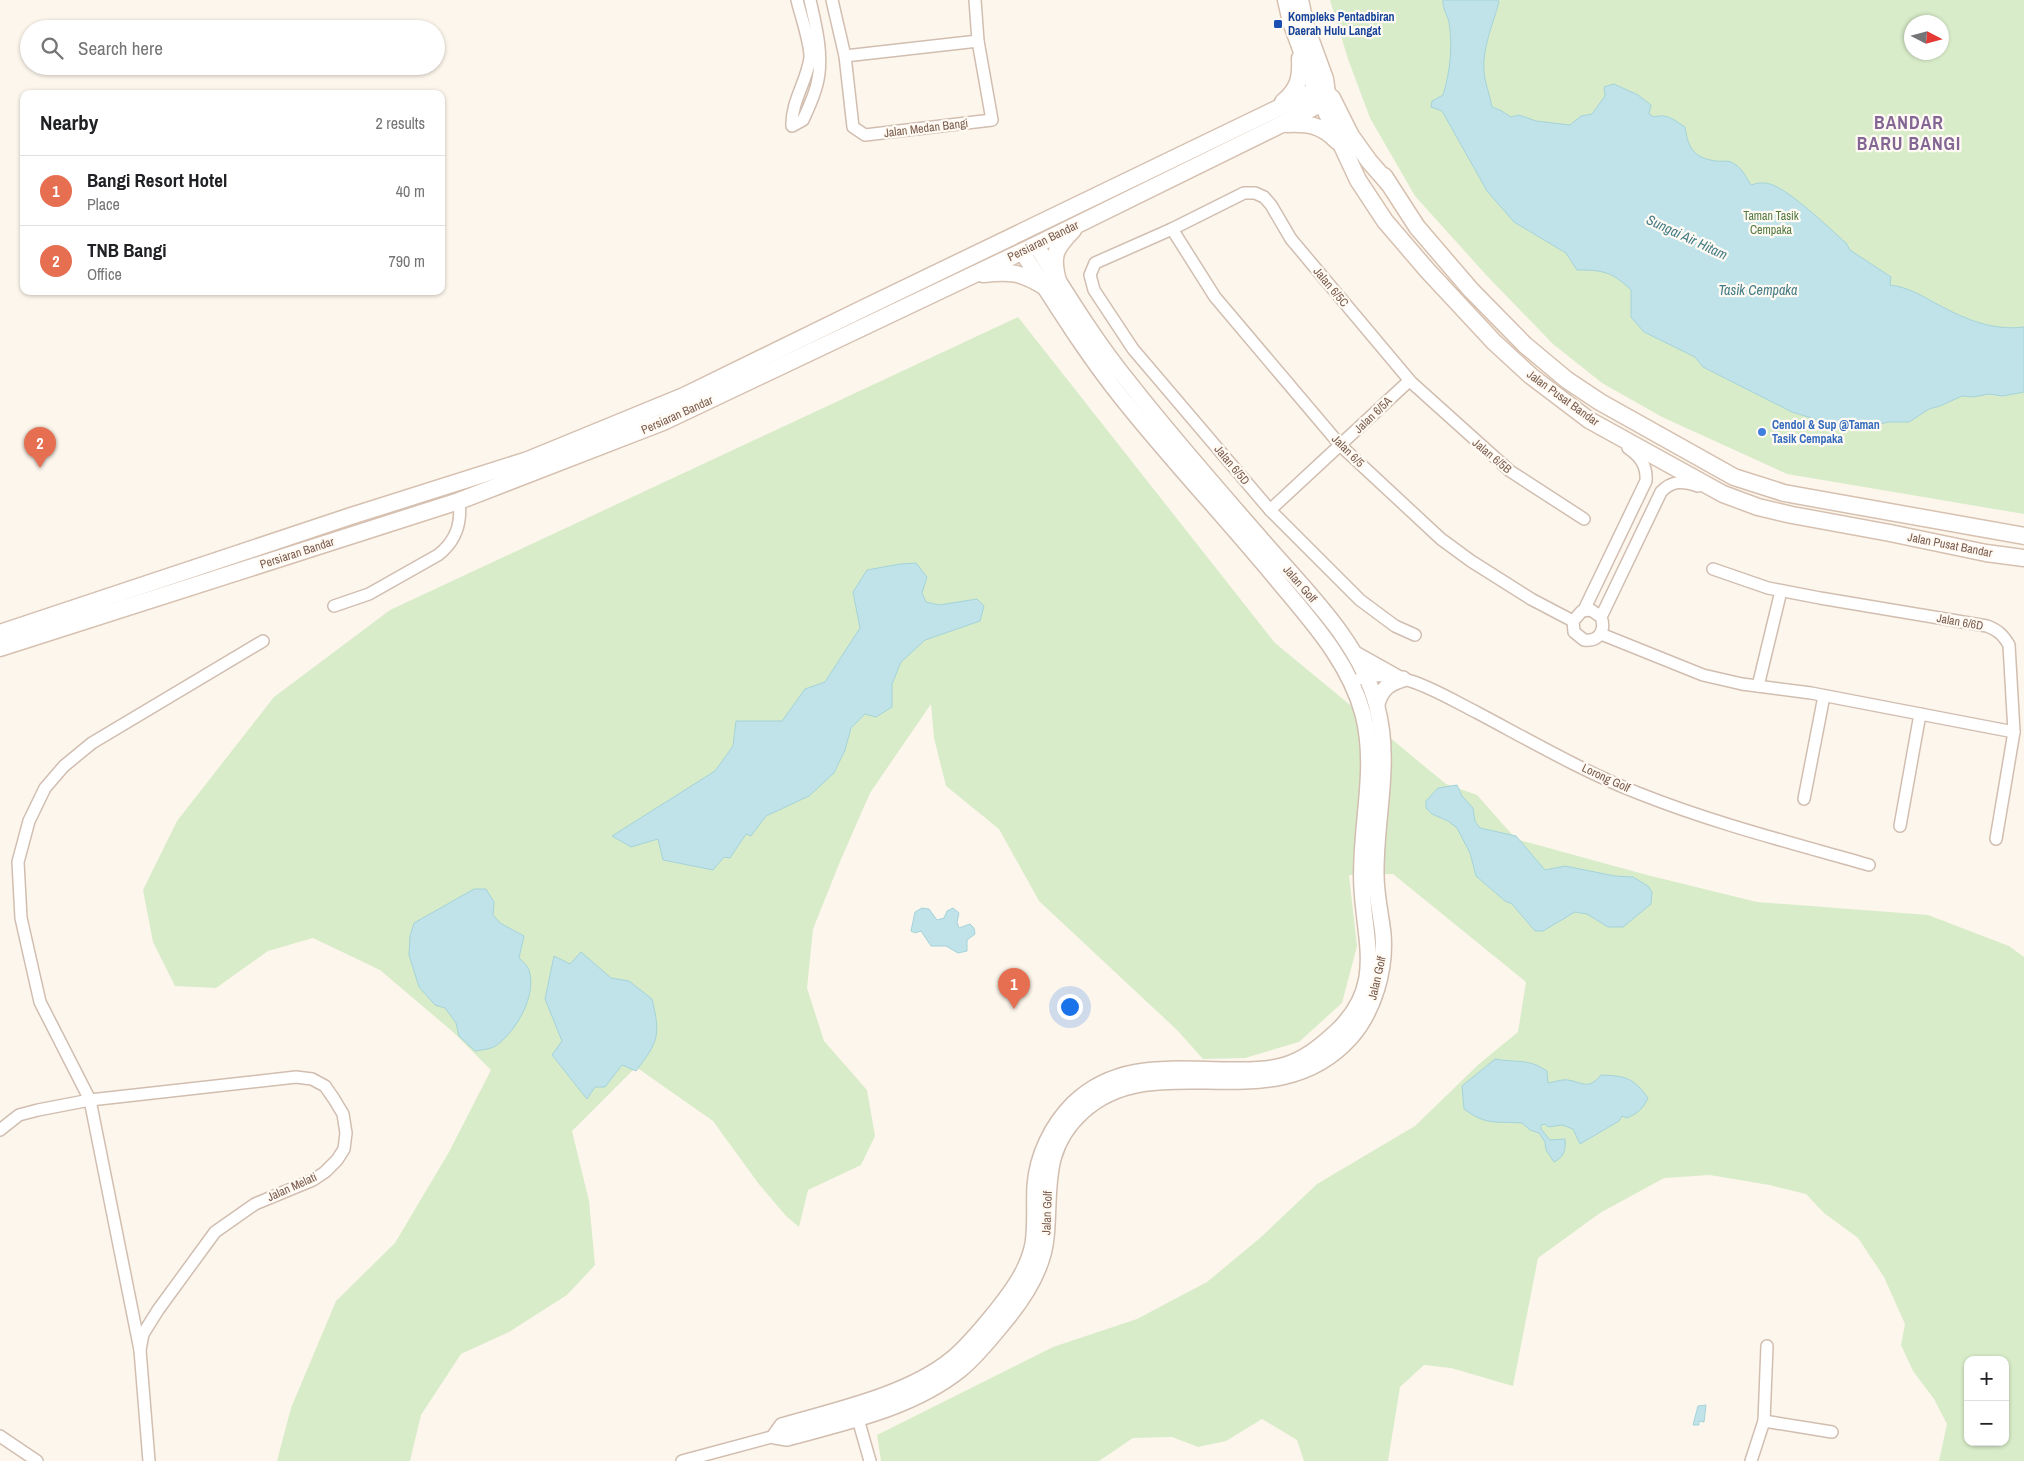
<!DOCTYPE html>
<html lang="en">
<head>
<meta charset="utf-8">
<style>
	body { margin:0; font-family:"Archivo Narrow",sans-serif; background:#f2f2f2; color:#202124 }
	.controls { position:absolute; right:15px; bottom:15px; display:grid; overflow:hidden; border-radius:10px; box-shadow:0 1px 4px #0004 }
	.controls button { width:45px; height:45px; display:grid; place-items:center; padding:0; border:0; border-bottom:1px solid #e0e0e0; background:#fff; color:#202124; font:25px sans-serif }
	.compass { position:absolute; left:1904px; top:15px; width:45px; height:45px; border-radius:50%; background:#fff; box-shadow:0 1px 4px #0004; rotate:96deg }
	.you { position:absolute; left:1069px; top:1006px; width:18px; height:18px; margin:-12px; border:4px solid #fff; border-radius:50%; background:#1a73e8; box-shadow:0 0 0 8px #1a73e833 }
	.badge { display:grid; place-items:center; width:32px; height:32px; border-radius:50%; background:#e76f51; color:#fff; font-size:16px; font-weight:700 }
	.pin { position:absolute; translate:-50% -41px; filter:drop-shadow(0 1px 2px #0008) }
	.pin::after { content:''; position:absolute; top:26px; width:18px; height:15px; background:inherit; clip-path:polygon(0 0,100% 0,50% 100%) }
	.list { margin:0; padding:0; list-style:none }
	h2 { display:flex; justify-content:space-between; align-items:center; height:65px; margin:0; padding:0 20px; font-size:21px }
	h2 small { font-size:16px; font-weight:400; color:#757577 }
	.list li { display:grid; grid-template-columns:32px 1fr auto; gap:15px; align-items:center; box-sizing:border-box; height:70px; padding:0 20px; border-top:1px solid #e0e0e0 }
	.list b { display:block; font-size:19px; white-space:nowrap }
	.list p { margin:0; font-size:16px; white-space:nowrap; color:#757577 }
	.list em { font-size:16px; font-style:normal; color:#757577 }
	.icon { flex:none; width:28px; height:28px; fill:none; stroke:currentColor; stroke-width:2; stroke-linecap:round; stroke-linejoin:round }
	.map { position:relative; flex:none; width:2024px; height:1461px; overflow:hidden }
	.search { position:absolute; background:#fff; box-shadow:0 1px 4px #0004; left:20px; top:20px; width:425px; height:55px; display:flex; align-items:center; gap:12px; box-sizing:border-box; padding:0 18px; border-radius:28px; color:#757577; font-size:19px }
	.panel { position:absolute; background:#fff; box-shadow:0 1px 4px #0004; left:20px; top:90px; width:425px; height:205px; border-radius:10px }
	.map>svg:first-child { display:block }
	.green { fill:#d8ecc9; fill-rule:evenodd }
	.water { fill:#bfe3e8; stroke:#a5d3da }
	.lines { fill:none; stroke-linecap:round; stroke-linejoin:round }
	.minor-casing { stroke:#d1beb0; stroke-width:14 }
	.tertiary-casing { stroke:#d1beb0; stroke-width:18 }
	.secondary-casing { stroke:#d6c0b0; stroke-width:19 }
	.minor { stroke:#fff; stroke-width:11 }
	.tertiary { stroke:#fff; stroke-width:15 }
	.secondary { stroke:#fff; stroke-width:16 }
	.transit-dot { fill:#1a4fb4; stroke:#fffaf3; stroke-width:2 }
	.shop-dot { fill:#3f7fe0; stroke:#fffaf3; stroke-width:2 }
	.labels { text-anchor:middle; stroke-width:4.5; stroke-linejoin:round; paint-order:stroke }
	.transit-label { font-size:12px; font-weight:bold; fill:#164399; stroke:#fffaf3; text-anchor:start }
	.street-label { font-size:12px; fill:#7a5c4d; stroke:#fffaf3 }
	.park-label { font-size:12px; fill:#537a41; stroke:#fffaf3 }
	.shop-label { font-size:12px; font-weight:bold; fill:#366cbe; stroke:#fffaf3; text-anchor:start }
	.water-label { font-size:14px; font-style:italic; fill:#437c86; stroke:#fffaf3 }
	.district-label { font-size:18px; font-weight:bold; letter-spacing:1px; fill:#846695; stroke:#fffaf3 }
</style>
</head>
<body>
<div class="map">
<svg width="2024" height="1461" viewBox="0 0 2024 1461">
	<rect width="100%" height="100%" fill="#fdf6ec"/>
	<g class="green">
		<path d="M1330,0h694v514l-237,-40 -125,-57 -60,-34 -49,-39 -65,-67 -73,-81 -45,-78 -22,-59zM1912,22h30v30h-30z"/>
		<path d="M1018,317l257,326 171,141 31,11 39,44 131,36 110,27 171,13 81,31 15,11v504h-85l8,-37 -13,-25 -21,-28 -12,-26 4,-21 -21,-47 -26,-39 -34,-25 -18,-19 -37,-9 -59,-10 -46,3 -64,35 -62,45 -25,128 -62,-18 -27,-3 -24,22 -12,74h-84l-7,-21 -35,-21 -36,22 -28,6 -26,-10 -39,1 -34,23h-218l-4,-26 176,-88 84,-28 70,-37 53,-44 57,-54 98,-58 64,-62 39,-32 8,-50 -133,-108 -44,1 8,71 -15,57 -43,39 -54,16 -42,1 -26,-29 -138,-129 -40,-72 -53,-43 -12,-48 -3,-34 -61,89 -31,71 -26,65 -6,59 17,53 43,49 8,46 -14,29 -53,25 -9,37 -13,-11 -28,-33 -45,-62 -77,-54 -64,64 17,70 6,64 -28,30 -58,37 -48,22 -40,61 -11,46h-133l14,-53 45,-107 59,-58 54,-91 42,-82 -38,-38 -73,-62 -67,-32 -45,13 -52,37 -41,-2 -22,-44 -10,-52 34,-69 97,-124 116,-87zM1968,1360h37v82h-37z"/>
	</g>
	<g class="water">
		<path d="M1443,0h55l1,2c-6,22 -17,46 -15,70 1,12 6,23 8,35l8,3 11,7 8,-2 17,6 34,4 11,-9 11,-2 13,-18 -1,-9 10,-3 24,11 13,10 -2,9 5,3c13,-4 20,3 31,10 3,20 8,31 31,34 5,1 11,-1 15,1 11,5 14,14 20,23 6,-2 12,-3 19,-1 20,6 59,44 76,59l4,7 41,27 -1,8c18,2 32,11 47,19 28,15 55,27 87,23v65l-21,4 -14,-2 -16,3 -11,-1 -22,10 -11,3 -20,13h-20l-39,8 -58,-18 -89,-45 -8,-10 -51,-25 -13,-15v-27c-19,-18 -27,-20 -54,-20l-11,-17 -52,-31 -27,-31 -45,-80 -11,-4 1,-6 11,-6c7,-23 10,-48 6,-73 -2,-8 -7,-14 -6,-22z"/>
		<path d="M916,563l11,14 -5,16 4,9 13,3 38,-6 7,7 -4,15 -55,19 -24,22 -9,22v23l-16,10 -11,-3 -14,14 -6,22 -11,23 -25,23 -43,20 -15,20 -5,-2 -16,24 -6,-1 -11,13 -50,-10 -5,-21 -27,8 -19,-11 103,-65 18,-25 3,-25h46l23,-32 20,-7 35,-54 -7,-36 14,-22 33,-6z"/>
		<path d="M1457,785l5,11 11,12 2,13 5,7 36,8 29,34 20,-4 50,10 18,1 15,9 4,6 -1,12 -28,23h-15l-21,-13 -12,-2 -32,19h-8l-23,-27 -7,-3 -29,-25 -6,-23 -13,-25 -9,-7 -16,-7 -6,-6v-7l12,-13z"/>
		<path d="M474,889h12l8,13 -1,13 7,8 24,13 -5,22c4,4 8,7 10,12 8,25 -12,60 -32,75 -5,4 -15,5 -22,6l-16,-15 -3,-13 -11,-15 -10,-3 -16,-18 -10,-32 1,-19 4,-13z"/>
		<path d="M922,908l7,1 8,11 7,-2 3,-7 6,-3 6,5 -2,9 2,6 11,-4 4,4 1,6 -8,6v11l-9,2 -12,-7h-15l-10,-15 -6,2 -4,-2 4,-19z"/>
		<path d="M581,952l30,26 18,3 23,18c9,37 6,43 -16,72l-14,-6 -17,22h-10l-8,12 -35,-44 10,-14 -17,-42 9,-43 16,8z"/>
		<path d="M1495,1059c21,4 33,-1 52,12l1,12c7,-1 14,-4 20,-3 17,3 20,10 33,-5 24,1 32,2 47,23 -5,11 -10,15 -21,20l-5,-2 -3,5 -39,23 -7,-15 -11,-4 -14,2 -3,-3 -4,1v4l9,11 15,-1c1,11 -1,18 -11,23l-8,-12 -1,-8 -6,-9 -9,-3 -8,-7c-27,-2 -35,3 -58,-14l-2,-23z"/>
		<path d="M1706,1405l-2,17 -5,-1v4h-6l5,-19z"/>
	</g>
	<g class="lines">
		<g class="minor-casing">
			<g id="minor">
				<path d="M797,0c3,13 14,45 13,58 -3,23 -19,44 -18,68l11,-6c5,-11 11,-23 14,-36 7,-27 -1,-58 -7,-84"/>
				<path d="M832,0l13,56 8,71 12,8 127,-15 -14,-79 -3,-41"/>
				<path d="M845,56l133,-15"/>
				<path d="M1172,229l43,68 126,149 100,93 30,22 60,38 42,22"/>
				<path d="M1270,510l139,-129"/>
				<path d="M1713,569l55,19 52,10 167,28c11,4 16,9 22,19l5,87 -18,107"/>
				<path d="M334,606l35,-12 69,-39c18,-14 24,-31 21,-54"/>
				<path d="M1584,610l62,-129c1,-15 -5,-24 -18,-33"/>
				<path d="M1601,617l-10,-7 -9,1 -9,10 1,11 10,8c15,2 22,-10 17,-23l60,-125c11,-12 22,-11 37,-6"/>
				<path d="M1601,634l102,41 39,9 69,9 203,39"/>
				<path d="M1415,635l-20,-9 -35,-26 -90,-90 -137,-161 -39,-59 -4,-15 5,-12 77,-34 72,-36h11l9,4 7,8 20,34 120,143 99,89 74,48"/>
				<path d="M1359,679c40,-13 83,16 117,33 53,28 106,59 162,81 75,30 154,50 231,72"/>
				<path d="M1758,686l23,-95"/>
				<path d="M1804,799l20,-103"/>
				<path d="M1900,826l20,-112"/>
				<path d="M0,1130l19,-15 19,-5 52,-10 206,-23 16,2 13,7 9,13 9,15 3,19 -2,16 -7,11 -12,12 -12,8 -58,24 -40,28 -57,78 -15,24 -3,16 9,111"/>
				<path d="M140,1350l-50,-250 -50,-98 -19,-84 -3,-56 11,-41 16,-33 19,-22 28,-23 171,-102"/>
				<path d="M856,1412l14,49"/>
				<path d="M1764,1421l68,11"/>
				<path d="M0,1436l37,25"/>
				<path d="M682,1461l93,-25"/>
				<path d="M1751,1461l13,-40 3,-75"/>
			</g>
		</g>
		<g class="tertiary-casing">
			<g id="tertiary">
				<path d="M1022,252c32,49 62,99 99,145 50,63 106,122 157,184 34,41 71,81 85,133 15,58 -5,117 -1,175 3,54 22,98 -25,142 -16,15 -33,29 -55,35 -14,4 -28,4 -42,4 -59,1 -120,-12 -167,34 -21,21 -36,52 -38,82 -1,19 1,39 -2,58 -5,25 -20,46 -36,66 -14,17 -28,35 -45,49 -44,36 -116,51 -170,67l-7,10 12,2c58,-16 124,-29 173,-68 17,-14 31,-32 45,-49 20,-24 38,-52 41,-83 5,-49 -5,-88 36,-126 73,-69 192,12 269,-75 23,-26 35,-68 32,-103 -2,-19 -7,-39 -7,-59 -1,-56 16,-112 1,-168 -16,-63 -67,-112 -109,-160 -46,-53 -93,-106 -137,-162 -36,-44 -65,-92 -95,-140"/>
				<path d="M1357,655l41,23"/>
				<path d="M1377,704c4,-15 12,-21 26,-25"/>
			</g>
		</g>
		<g class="secondary-casing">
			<g id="secondary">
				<path d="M1286,0l5,22 25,68 42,90 27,41 42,49 67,72 37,34 58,44 134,74 35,13 34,8 98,18 96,20 38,5"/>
				<path d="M1283,102c16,-13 18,-25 17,-44"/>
				<path d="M1287,124c21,-1 35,1 50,17"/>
				<path d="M1384,176l33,51 54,63 54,55 42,35 33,22 134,75 50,16 240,43"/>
				<path d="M983,274c28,-3 38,-2 62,13"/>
				<path d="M1058,281c-7,-25 -3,-33 15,-51"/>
				<path d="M0,633l351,-117 177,-56 156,-64 176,-86 456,-220 8,2 8,6 19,38 18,25 20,23"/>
				<path d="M0,648l459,-147 204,-79 373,-177 246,-121 40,-21 5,-10 -2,-14 -19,-52 -6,-27"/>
			</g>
		</g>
		<use href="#minor" class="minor"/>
		<use href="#tertiary" class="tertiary"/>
		<use href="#secondary" class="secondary"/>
	</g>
	<rect class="transit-dot" x="1273" y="19" width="10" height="10" rx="2.5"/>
	<circle class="shop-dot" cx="1762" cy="432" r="5"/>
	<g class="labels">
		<g class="transit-label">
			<text x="1288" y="21">Kompleks Pentadbiran<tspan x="1288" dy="14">Daerah Hulu Langat</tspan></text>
		</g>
		<g class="street-label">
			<text transform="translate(926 128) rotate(-7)" y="4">Jalan Medan Bangi</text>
			<text transform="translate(1043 241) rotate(-26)" y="4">Persiaran Bandar</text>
			<text transform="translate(1331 287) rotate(50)" y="4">Jalan 6/5C</text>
			<text transform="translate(1563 398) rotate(36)" y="4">Jalan Pusat Bandar</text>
			<text transform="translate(677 415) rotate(-24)" y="4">Persiaran Bandar</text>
			<text transform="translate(1373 415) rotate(-44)" y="4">Jalan 6/5A</text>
			<text transform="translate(1348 451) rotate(45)" y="4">Jalan 6/5</text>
			<text transform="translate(1492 456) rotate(40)" y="4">Jalan 6/5B</text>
			<text transform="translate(1232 465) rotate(50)" y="4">Jalan 6/5D</text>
			<text transform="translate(1950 545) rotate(11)" y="4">Jalan Pusat Bandar</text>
			<text transform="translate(297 553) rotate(-18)" y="4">Persiaran Bandar</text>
			<text transform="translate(1300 584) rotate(49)" y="4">Jalan Golf</text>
			<text transform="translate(1960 622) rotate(10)" y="4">Jalan 6/6D</text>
			<text transform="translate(1606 778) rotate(25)" y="4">Lorong Golf</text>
			<text transform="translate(1377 978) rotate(-77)" y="4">Jalan Golf</text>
			<text transform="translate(292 1187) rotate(-24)" y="4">Jalan Melati</text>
			<text transform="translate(1047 1213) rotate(-88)" y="4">Jalan Golf</text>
		</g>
		<g class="park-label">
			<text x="1771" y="220">Taman Tasik<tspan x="1771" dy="14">Cempaka</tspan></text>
		</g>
		<g class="shop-label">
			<text x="1772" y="429">Cendol &amp; Sup @Taman<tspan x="1772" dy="14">Tasik Cempaka</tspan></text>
		</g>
		<g class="water-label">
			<text transform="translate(1687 237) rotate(25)" y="5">Sungai Air Hitam</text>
			<text x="1758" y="295">Tasik Cempaka</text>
		</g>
		<g class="district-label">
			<text x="1909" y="129">BANDAR<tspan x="1909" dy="21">BARU BANGI</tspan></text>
		</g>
	</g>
</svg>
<div class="controls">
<button>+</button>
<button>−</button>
</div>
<svg class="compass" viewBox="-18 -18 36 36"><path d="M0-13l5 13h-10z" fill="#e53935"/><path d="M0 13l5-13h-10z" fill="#757577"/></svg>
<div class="you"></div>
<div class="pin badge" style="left:1014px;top:1009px">1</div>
<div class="pin badge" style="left:40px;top:468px">2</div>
<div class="search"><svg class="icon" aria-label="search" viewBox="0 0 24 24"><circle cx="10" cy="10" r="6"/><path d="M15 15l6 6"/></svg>Search here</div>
<section class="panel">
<h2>Nearby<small>2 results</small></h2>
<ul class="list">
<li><span class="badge">1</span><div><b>Bangi Resort Hotel</b><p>Place</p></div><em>40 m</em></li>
<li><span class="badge">2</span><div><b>TNB Bangi</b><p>Office</p></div><em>790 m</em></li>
</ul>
</section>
</div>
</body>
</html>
